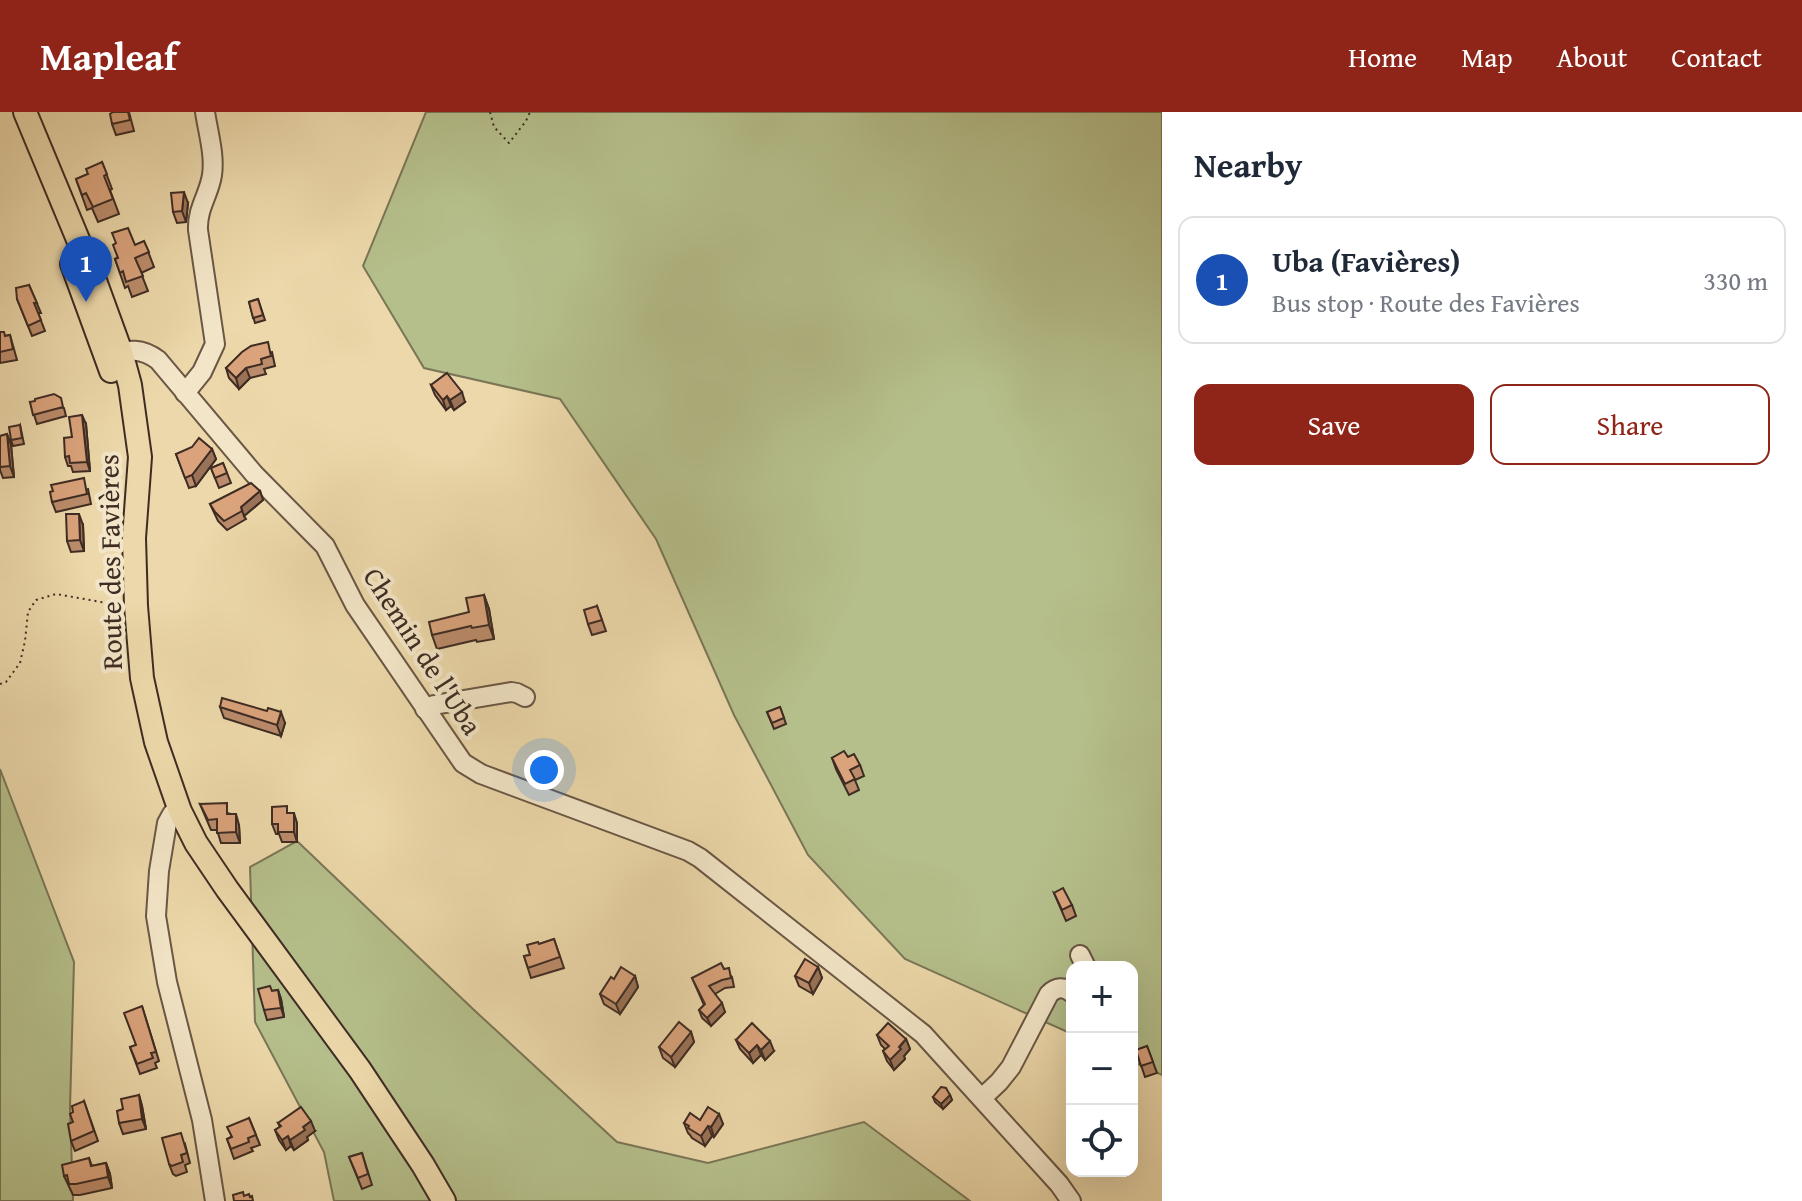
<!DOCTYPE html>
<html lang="en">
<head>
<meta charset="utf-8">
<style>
	body { margin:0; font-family:"Gentium Book Plus",serif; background:#f6f6f7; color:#1f2937 }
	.controls { position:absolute; right:24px; bottom:24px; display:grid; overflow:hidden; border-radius:16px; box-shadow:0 8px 32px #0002 }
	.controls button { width:72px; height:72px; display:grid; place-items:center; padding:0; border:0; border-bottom:2px solid #e0e1e3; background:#fff; color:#1f2937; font:40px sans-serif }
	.you { position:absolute; left:544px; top:658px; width:28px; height:28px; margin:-20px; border:6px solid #fff; border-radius:50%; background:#1a73e8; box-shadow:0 0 0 12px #1a73e833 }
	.badge { display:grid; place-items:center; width:52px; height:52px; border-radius:50%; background:#8f2418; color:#fff; font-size:26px; font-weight:700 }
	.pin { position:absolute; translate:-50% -66px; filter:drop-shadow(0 2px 4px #0008) }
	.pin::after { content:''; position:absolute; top:42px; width:28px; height:24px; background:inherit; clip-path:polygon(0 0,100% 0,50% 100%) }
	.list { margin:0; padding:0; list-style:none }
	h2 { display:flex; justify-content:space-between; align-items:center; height:104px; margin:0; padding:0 32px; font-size:34px }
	h2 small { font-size:26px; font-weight:400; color:#747a83 }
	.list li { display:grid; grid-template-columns:52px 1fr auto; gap:24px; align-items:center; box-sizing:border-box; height:128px; margin:0 16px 16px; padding:0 16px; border:2px solid #e0e1e3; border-radius:16px }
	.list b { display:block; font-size:30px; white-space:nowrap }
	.list p { margin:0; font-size:26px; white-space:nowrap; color:#747a83 }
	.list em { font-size:26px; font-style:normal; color:#747a83 }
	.actions { display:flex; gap:16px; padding:24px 32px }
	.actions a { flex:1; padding:18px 0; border:2px solid #8f2418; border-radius:16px; text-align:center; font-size:28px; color:#8f2418 }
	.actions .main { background:#8f2418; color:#fff }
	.icon { flex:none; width:44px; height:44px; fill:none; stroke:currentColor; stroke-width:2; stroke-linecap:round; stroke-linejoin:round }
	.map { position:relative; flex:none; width:1162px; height:1089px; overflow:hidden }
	header { display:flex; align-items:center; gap:48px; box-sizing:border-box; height:112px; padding:0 40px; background:#8f2418; color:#fff }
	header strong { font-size:38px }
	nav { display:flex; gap:44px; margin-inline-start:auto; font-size:28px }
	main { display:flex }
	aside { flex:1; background:#fff }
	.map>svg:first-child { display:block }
	.green { fill:#b5bf8b; stroke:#7a7657; stroke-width:2 }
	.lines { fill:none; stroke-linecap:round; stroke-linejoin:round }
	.minor-casing { stroke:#6a5745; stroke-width:22 }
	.major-casing { stroke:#3e2c23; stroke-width:26 }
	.path { stroke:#3e2c23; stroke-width:2; stroke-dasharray:2 4; stroke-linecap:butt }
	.minor { stroke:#f3e6c8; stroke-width:18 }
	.major { stroke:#ecd8aa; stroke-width:22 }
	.wall { fill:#bb8c6b; stroke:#3e2c23; stroke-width:2 }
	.shaded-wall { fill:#997257; stroke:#3e2c23; stroke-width:2 }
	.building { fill:#daa37c; stroke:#3e2c23; stroke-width:2 }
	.labels { text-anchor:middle; stroke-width:8; stroke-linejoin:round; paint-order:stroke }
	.street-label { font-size:28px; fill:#3e2c23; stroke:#f3e6c8 }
</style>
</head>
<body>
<header>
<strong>Mapleaf</strong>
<nav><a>Home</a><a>Map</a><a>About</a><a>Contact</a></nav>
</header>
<main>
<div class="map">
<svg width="1162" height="1089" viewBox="0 0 1162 1089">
	<rect width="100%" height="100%" fill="#ecd8aa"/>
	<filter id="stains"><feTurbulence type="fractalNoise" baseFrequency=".0025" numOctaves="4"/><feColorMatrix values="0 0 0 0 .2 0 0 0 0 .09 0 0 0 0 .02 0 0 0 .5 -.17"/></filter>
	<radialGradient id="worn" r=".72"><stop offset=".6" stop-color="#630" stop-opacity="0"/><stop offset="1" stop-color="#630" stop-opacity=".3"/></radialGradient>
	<g class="green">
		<path d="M426,0h736v963l-30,-14v-94h-60v67l-167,-75 -97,-104 -74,-140 -78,-176 -96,-140 -136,-31 -61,-102z"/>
		<path d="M0,657l74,193 -4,146 3,93h-73z"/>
		<path d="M297,729l177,169 143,132 91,21 156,-41 106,79h-636l-10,-49 -69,-130 -5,-155z"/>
	</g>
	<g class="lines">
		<g class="minor-casing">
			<g id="minor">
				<path d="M111,243c18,-6 31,-7 47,5l96,114 71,72 30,59 108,158 18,11 207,77 12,7 223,176 136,150 12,17"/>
				<path d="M185,281l17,-21 13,-28 -17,-114c-1,-22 11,-35 14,-55 3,-20 -4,-43 -7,-63"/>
				<path d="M425,597l9,-4 77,-13 6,1 8,4"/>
				<path d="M180,699l-8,3 -5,9 -8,48 -3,45 11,66 35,138 13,81"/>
				<path d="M1080,843l6,12"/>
				<path d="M982,986l17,-16 12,-15 38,-73c7,-7 15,-8 23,-1"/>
			</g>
		</g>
		<g class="major-casing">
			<g id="major">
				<path d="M25,0l69,166 27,74 9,33 10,72 -6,81 2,68 6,72 14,64 24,69 16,32 31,46 133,181 63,95 21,36"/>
				<path d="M72,152l39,107"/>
			</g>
		</g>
		<g class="path">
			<path d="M490,0l4,15 15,16 17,-22 4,-9"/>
			<path d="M0,572l6,-2 14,-19 5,-22 3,-29 8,-12 20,-6 62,11"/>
		</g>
		<use href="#minor" class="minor"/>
		<use href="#major" class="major"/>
	</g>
	<g class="wall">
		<path d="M113,0h16l5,19 -18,4 -4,-11z"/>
		<path d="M102,50l10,27 -2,1 9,24 -21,8 -6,-14 -5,2 -11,-31 12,-5z"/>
		<path d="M188,91l-2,19 -9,1 -4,-11z"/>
		<path d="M144,129l10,26 -13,6 7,18 -16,6 -4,-11 -3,2 -10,-29 20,-14z"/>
		<path d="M29,173l12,28h-3l7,18 -13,5 -15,-37z"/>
		<path d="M258,187l7,21 -10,3 -6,-21z"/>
		<path d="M0,220l5,4 5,-1 7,25 -17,3z"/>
		<path d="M272,240l3,14 -11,3 2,5 -16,4 -11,11 -10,-11 -3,-10z"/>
		<path d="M431,273l34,17 -11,8 -3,-4 -5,4 -11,-15z"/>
		<path d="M30,290l34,6 2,8 -29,8z"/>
		<path d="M86,312l4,47 -17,1 -2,-6h-3l-3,-9 7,-20z"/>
		<path d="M20,313l4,19 -11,2 -2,-6z"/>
		<path d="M7,322l4,11 3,32 -11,1 -3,-8v-34z"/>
		<path d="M212,337l4,10 -20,27 -7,2 -13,-34z"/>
		<path d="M223,351l8,20 -12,5 -8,-20z"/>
		<path d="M88,377l3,15 -35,8 -4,-10z"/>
		<path d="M260,379l3,9 -19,16 2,3 -19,11 -9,-9 -8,-17z"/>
		<path d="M83,413l1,26 -13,1 -4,-11z"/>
		<path d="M484,483l5,14 5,30 -17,3 -1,-2 -39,9 -5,-14 37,-23z"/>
		<path d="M597,494l9,25 -14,4 -4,-11z"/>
		<path d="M220,595l65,16 -4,13 -57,-18z"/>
		<path d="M780,595l6,17 -12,5 -7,-17z"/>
		<path d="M848,645l12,8 4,11 -9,4 4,10 -10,5 -13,-26 -4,-11z"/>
		<path d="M200,692l31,10 8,11 1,18h-19l-4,-13h-6z"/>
		<path d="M290,701l7,10v19h-15l-3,-8h-3l-4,-10z"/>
		<path d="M1054,781l18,12 4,11 -10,5z"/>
		<path d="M554,827l10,29 -33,10 -7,-22 6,-1 9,-11z"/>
		<path d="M818,855l4,11 -9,16 -14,-8 -4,-10z"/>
		<path d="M724,857l8,8 2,10 -9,1 -10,6 10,18 -14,14 -9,-8 -3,-8 5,-5 -12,-27z"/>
		<path d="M635,864l3,11 -18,27 -16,-10 -4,-10 14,-15z"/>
		<path d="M278,878l3,9 3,18 -17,3 -3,-10 8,-19z"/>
		<path d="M142,894l17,55 -4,2 2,5 -17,6 -10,-27 6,-2z"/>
		<path d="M691,920l3,10 -19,25 -12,-9 -4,-11z"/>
		<path d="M877,923l29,4 4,10 -6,7 1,3 -11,11 -7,-9 -4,-10 2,-2 -4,-4z"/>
		<path d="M736,928l38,11 -9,9 -4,-5 -8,8 -13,-14z"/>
		<path d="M1147,934l10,27 -12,4 -9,-27z"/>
		<path d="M139,983l3,11 4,23 -23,5 -4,-11 4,-14z"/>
		<path d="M950,983l2,5 -9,9 -8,-7 -2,-5z"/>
		<path d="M84,989l14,40 -23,10 -4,-10 2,-19z"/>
		<path d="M719,1002l4,10 -9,13 -2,-1 -7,10 -13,-8 -2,-3 -2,-2 -4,-10 16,-3z"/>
		<path d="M249,1006l11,27 -9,3 2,3 -19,8 -7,-20 4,-2z"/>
		<path d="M278,1011l37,8 -8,6 1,3 -14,10 -3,-4 -5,4 -7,-10 -4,-10 5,-3z"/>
		<path d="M185,1032l5,19 -5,2 2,7 -11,4 -3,-2 -4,-10z"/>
		<path d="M362,1041l10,32 -10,4 -13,-32z"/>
		<path d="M89,1046l3,8 14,-3 4,11 2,14 -32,7h-7l-9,-19z"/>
	</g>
	<g class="shaded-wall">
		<path d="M184,80l4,11 -2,19 -4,-11z"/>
		<path d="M246,256l4,10 -11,11 -3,-11z"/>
		<path d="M462,280l3,10 -11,8 -4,-10z"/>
		<path d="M447,284l4,10 -5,4 -3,-10z"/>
		<path d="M82,303l4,9 4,47 -3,-9z"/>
		<path d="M7,322l4,11 3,32 -4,-11z"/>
		<path d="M212,337l4,10 -20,27 -4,-11z"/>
		<path d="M260,379l3,9 -19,16 -3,-9z"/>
		<path d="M79,402l4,11 1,26 -4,-11z"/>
		<path d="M484,483l5,14 5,30 -5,-14z"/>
		<path d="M281,600l4,11 -4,13 -4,-11z"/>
		<path d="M294,701l3,10v19l-3,-10z"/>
		<path d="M236,702l3,11 1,18 -4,-11z"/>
		<path d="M818,855l4,11 -9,16 -4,-11z"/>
		<path d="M635,864l3,11 -18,27 -4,-10z"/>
		<path d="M278,878l3,9 3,18 -3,-9z"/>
		<path d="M722,891l3,9 -14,14 -4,-8z"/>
		<path d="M691,920l3,10 -19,25 -4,-10z"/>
		<path d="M906,927l4,10 -6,7 1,3 -11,11 -4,-10z"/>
		<path d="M770,929l4,10 -9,9 -4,-10z"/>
		<path d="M757,933l4,10 -8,8 -4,-10z"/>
		<path d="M139,983l3,11 4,23 -4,-10z"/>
		<path d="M950,983l2,5 -9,9 -2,-5z"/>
		<path d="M719,1002l4,10 -9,13 -3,-10z"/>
		<path d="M311,1009l4,10 -8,6 1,3 -14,10 -4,-10 13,-13z"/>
		<path d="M708,1014l4,10 -7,10 -4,-10z"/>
		<path d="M288,1024l3,10 -5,4 -4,-10z"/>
		<path d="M106,1051l4,11 2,14 -4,-11z"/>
	</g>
	<g class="building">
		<path d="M113,0h15l2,8 -18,4 -2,-10z"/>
		<path d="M102,50l5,12 -3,2 9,23 -20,8 -7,-14 -4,2 -6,-16 12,-5 -2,-5z"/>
		<path d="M184,80l-2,19 -9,1 -2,-19z"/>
		<path d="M128,116l7,17 9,-4 5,11 -14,6 8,18 -17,6 -3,-11 -3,2 -5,-14 3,-1 -5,-13 3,-2 -4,-10z"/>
		<path d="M29,173l8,18h-3l7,17 -13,6 -11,-27 -1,-11z"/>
		<path d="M258,187l5,16 -10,3 -4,-16z"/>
		<path d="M0,220h4l1,4 5,-1 3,14 -13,3z"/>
		<path d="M268,230l3,14 -10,3 1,5 -16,4 -10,10 -10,-10 16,-16 9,-6z"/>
		<path d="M447,261l15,19 -12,8 -3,-4 -4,4 -12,-15z"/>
		<path d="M54,282l7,4 2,9 -30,8 -3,-13 5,-1v-2z"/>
		<path d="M82,303l5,47 -17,1 -1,-7 -4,1 -1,-19 8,-1 -3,-20z"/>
		<path d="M20,313l2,13 -11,2 -2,-13z"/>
		<path d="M7,322l3,32 -10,1v-31z"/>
		<path d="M199,326l13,11 -20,26 -7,3 -9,-24 16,-7z"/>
		<path d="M223,351l4,10 -12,5 -4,-10z"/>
		<path d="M84,366l3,16 -35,8 -2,-10 3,-1 -2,-6z"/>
		<path d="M251,371l9,8 -19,16 1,4 -18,10 -9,-9 -5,-8z"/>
		<path d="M66,402h13l1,26 -13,1z"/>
		<path d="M484,483l5,30 -17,3 -1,-2 -39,9 -3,-13 40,-10 -3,-14z"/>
		<path d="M597,494l5,14 -14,4 -4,-14z"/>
		<path d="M222,586l45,13 1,-3 13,4 -4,13 -57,-18z"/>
		<path d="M780,595l4,11 -12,5 -5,-11z"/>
		<path d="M844,639l4,6 6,-3 6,11 -10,5 5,9 -10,5 -13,-26z"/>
		<path d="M227,691v11h9v18l-19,1v-14l-9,1 -8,-16z"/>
		<path d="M287,694v7h7v19h-16v-8h-6v-17z"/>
		<path d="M1063,776l9,17 -10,5 -8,-17z"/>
		<path d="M554,827l6,18 -32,11 -4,-12 6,-1 -3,-10 11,-3 1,2z"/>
		<path d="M805,847l13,8 -9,16 -14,-7z"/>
		<path d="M721,851l3,6 5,-1 2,10 -9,2 -13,6 13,17 -15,15 -8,-8 6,-6 -13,-26z"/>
		<path d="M621,855l14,9 -19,28 -16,-10 11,-17 3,2z"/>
		<path d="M270,874l2,5 6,-1 3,18 -17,2 -6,-21z"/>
		<path d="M142,894l14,46 -5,1 2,5 -16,6 -7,-17 6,-2 -12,-32z"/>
		<path d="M679,910l12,10 -20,25 -12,-10z"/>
		<path d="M752,911l18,18 -9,9 -4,-5 -8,8 -13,-13z"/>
		<path d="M888,911l18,16 -7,8 2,2 -11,11 -7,-9 6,-5 -12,-11z"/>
		<path d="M1147,934l6,16 -12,4 -5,-16z"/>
		<path d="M941,975l5,1 4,7 -9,9 -8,-7z"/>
		<path d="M139,983l3,24 -23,4 -2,-12 6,-2 -2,-10z"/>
		<path d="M84,989l10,30 -23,10 -3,-17 5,-2 -3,-8 3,-2 -1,-6z"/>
		<path d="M301,995l10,14 -8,6 2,3 -15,10 -2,-4 -6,4 -7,-10 6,-4 -3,-3z"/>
		<path d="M708,995l11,7 -8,13 -3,-1 -7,10 -13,-8 1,-2 -5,-3 6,-10 10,7z"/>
		<path d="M249,1006l7,17 -8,3 1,4 -18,7 -4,-10 5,-2 -5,-10z"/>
		<path d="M181,1021l6,20 -6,2 2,7 -11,4 -3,-2 -7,-26z"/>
		<path d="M362,1041l6,21 -10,4 -9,-21z"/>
		<path d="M89,1046l2,8 15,-3 2,14 -32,7h-7l-2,-9 -3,1 -2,-11z"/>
		<path d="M243,1080l1,4 5,-2 1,3 2,-1 1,5h-19l-1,-6z"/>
	</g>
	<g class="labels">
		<g class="street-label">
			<text transform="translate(110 450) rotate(-91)" y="10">Route des Favières</text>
			<text transform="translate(423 539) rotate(57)" y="10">Chemin de l'Uba</text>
		</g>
	</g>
	<rect width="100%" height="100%" filter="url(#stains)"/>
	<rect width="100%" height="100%" fill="url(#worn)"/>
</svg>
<div class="controls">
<button>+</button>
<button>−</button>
<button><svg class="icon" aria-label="locate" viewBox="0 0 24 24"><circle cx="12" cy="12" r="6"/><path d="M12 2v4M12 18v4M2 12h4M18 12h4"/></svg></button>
</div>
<div class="you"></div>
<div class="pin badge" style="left:86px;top:190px;background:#1a4fb4">1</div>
</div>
<aside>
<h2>Nearby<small></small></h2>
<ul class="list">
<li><span class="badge" style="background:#1a4fb4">1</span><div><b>Uba (Favières)</b><p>Bus stop · Route des Favières</p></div><em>330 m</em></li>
</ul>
<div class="actions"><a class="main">Save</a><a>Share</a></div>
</aside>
</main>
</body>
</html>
